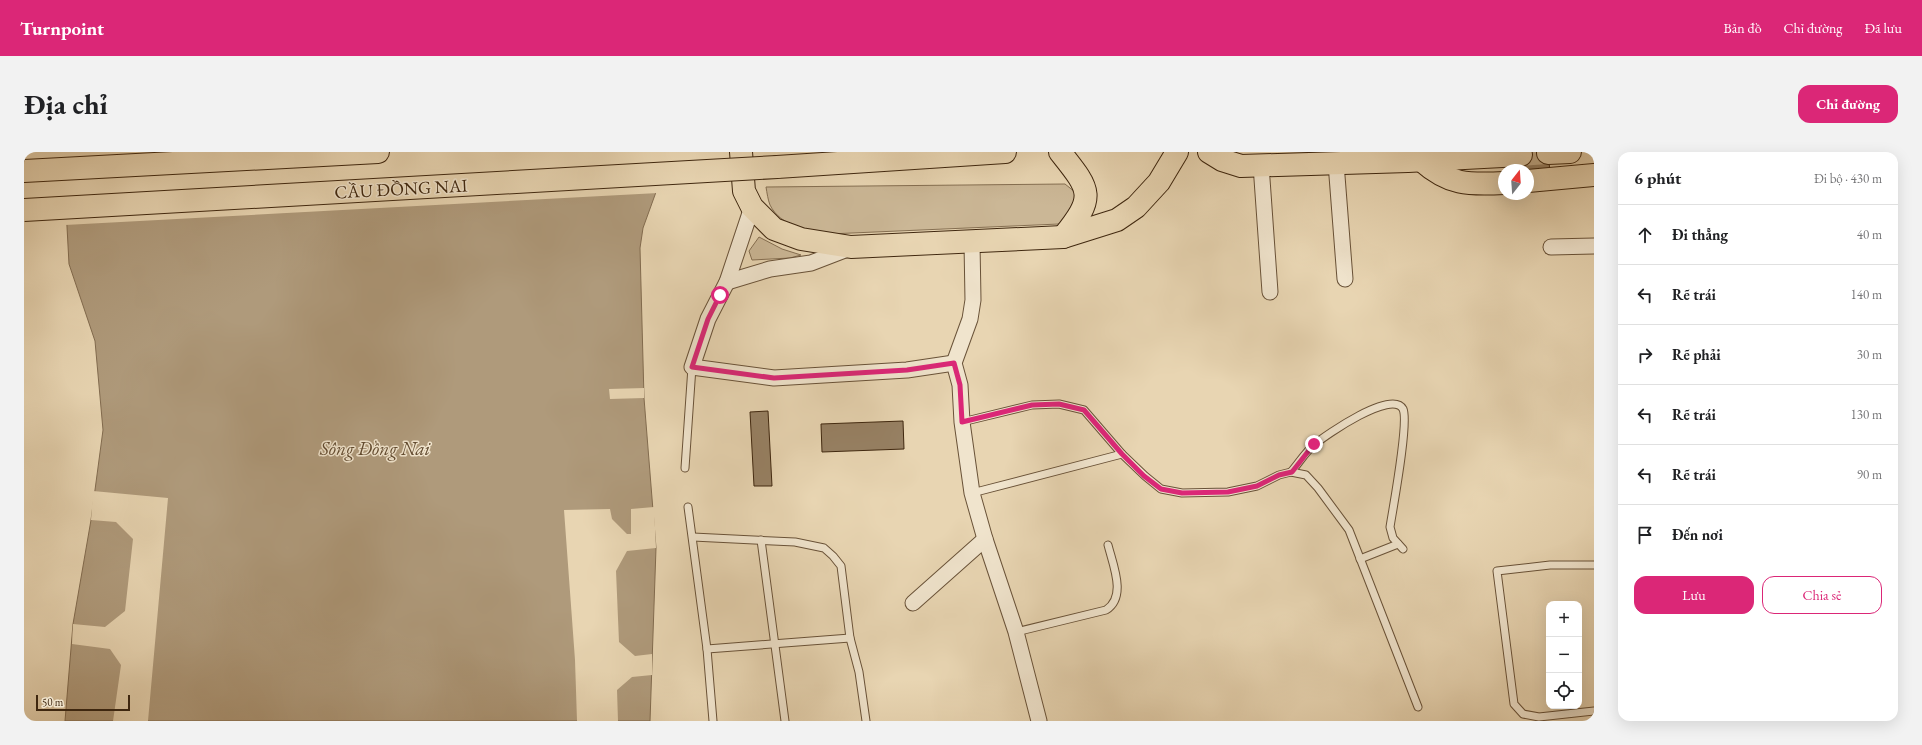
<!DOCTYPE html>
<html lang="vi">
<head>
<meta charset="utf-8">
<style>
	body { margin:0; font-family:"EB Garamond",serif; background:#f2f2f2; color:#202124 }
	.controls { position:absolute; right:12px; bottom:12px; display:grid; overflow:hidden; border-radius:8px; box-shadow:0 4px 16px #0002 }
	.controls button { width:36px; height:36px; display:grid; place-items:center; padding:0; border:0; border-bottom:1px solid #e0e0e0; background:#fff; color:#202124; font:20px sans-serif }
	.compass { position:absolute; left:1474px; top:12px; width:36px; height:36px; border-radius:50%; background:#fff; box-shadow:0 4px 16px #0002; rotate:17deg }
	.scale { position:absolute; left:12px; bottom:10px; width:94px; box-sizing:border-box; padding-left:4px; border:2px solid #3f270f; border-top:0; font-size:11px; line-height:14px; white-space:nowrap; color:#3f270f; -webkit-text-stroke:3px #f0e4cd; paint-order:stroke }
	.stop { position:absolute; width:12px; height:12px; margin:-9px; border:3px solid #db2777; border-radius:50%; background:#fff }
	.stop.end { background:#db2777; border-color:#fff; box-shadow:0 1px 4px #0008 }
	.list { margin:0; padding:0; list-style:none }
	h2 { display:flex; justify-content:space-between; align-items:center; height:52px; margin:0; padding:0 16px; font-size:17px }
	h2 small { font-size:13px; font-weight:400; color:#757577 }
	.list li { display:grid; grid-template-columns:26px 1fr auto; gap:12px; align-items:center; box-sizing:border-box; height:60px; padding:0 16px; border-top:1px solid #e0e0e0 }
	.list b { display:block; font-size:15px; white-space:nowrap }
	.list em { font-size:13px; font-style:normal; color:#757577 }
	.actions { display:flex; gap:8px; padding:12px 16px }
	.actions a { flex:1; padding:9px 0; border:1px solid #db2777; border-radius:12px; text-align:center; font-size:14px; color:#db2777 }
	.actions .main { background:#db2777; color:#fff }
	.icon { flex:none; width:22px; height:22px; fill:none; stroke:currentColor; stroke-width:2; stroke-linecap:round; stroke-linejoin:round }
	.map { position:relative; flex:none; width:1570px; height:569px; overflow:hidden; border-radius:12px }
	header { display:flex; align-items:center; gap:24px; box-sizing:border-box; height:56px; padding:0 20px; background:#db2777; color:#fff }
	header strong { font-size:19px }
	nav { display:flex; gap:22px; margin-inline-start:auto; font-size:14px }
	.intro { display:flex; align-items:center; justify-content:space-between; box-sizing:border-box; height:96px; padding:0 24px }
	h1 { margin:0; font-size:28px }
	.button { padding:10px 18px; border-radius:12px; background:#db2777; color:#fff; font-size:14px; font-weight:700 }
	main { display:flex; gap:24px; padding:0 24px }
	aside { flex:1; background:#fff; border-radius:12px; box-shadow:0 4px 16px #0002 }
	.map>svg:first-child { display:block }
	.green { fill:#cbb796; stroke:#856f52 }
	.water { fill:#af9a7b; stroke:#826c50 }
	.pier { fill:#e8d5b2 }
	.building { fill:#978164; stroke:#3f270f }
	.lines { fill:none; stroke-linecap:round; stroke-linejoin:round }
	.highway-tunnel { stroke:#c6b291; stroke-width:22; stroke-dasharray:22 11; stroke-linecap:butt }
	.lane-casing { stroke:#695238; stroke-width:9 }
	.street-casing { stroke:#695238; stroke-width:17 }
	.highway-casing { stroke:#3f270f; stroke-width:24 }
	.lane { stroke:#f0e4cd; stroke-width:7 }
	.street { stroke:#f0e4cd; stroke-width:15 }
	.highway { stroke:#e8d5b2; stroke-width:22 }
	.highway-bridge-casing { stroke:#3f270f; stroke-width:24; stroke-linecap:butt }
	.highway-bridge { stroke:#e8d5b2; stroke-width:22 }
	.route { stroke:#db2777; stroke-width:5 }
	.labels { text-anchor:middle; stroke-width:3; stroke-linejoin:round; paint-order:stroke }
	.street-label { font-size:18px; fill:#3f270f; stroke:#f0e4cd }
	.water-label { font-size:19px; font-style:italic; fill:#614a2f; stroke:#f0e4cd }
</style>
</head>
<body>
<header>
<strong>Turnpoint</strong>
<nav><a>Bản đồ</a><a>Chỉ đường</a><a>Đã lưu</a></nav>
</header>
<div class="intro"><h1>Địa chỉ</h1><a class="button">Chỉ đường</a></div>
<main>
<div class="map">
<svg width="1570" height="569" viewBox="0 0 1570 569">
	<rect width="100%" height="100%" fill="#e8d5b2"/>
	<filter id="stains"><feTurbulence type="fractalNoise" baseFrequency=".005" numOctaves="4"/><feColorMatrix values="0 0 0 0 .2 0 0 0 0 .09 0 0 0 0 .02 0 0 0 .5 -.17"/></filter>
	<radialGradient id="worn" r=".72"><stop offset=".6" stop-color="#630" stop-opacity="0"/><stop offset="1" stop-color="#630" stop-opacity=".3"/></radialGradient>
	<g class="green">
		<path d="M1041,32l10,8 1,17 -17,15 -230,10c-21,-4 -48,-7 -59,-29 -2,-5 -3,-12 -4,-18z"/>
		<path d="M735,85l23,12 19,6 -11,3 -38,2 -3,-9z"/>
	</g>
	<path class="water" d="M39,0l597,29 -17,47 -3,20 4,150 12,150 -6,173h-585l8,-97 18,-104 12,-90 -8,-89 -26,-77z"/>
	<g class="pier">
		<path d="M37,0h605l-4,30 -4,11 -593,32z"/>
		<path d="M620,236v10l-34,1 -1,-10z"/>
		<path d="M69,339l75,7 -20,223h-35l8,-56 -11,-16 -38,-5 1,-20 32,3 20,-16 8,-72 -17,-17 -25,-2z"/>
		<path d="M630,355l2,41 -29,3 -11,20 3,71 16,14 17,-2v21l-20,2 -15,13 1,31h-41l-2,-61 -11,-150 46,-1 2,10 15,15h4v-25z"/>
	</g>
	<g class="building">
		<path d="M1497,0h27l2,20 -28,-2z"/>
		<path d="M744,259l4,75h-18l-4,-74z"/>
		<path d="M879,269l1,28 -82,3 -1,-28z"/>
	</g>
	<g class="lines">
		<path class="highway-tunnel" d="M1497,3l27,-2"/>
		<g class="lane-casing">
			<g id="lane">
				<path d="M938,270l70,-17 27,-1 25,6 38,44 23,22 16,13 21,4 46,-1 29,-6 22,-11 12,-3 15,3 12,13 31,42 69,177"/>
				<path d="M661,316l7,-101"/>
				<path d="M1267,320c8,-9 15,-21 24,-28 11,-9 77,-55 88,-35 6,13 -10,99 -13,118l3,11 10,11"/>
				<path d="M948,341l150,-39"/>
				<path d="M664,355l19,142 6,72"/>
				<path d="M669,385l102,5 29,6 9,8 8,10 9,72 9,34 7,49"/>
				<path d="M737,388l24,181"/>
				<path d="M1336,407l38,-15"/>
				<path d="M1570,413h-44l-53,6 17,133 9,10 16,3 55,-6"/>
				<path d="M992,480l90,-22c21,-13 7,-45 2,-65"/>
				<path d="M683,497l143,-11"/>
			</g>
		</g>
		<g class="street-casing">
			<g id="street">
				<path d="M1312,11l9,116"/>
				<path d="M1237,13l9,127"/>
				<path d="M728,55l-25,75 -19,37 -16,48 82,11 133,-8 47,-7"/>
				<path d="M948,91l1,57 -3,19 -16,44 6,22 2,37 10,71 13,46 31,93 23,89"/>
				<path d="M1527,95l43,-1"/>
				<path d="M703,130l43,-13 41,-6 39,-15"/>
				<path d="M889,451l72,-64"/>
			</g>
		</g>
		<g class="highway-casing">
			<g id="highway">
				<path d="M717,0l3,39 8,16 22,22 27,10 50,8 212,-10 54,-17 19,-13 23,-25 18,-30"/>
				<path d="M1036,0c31,39 36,44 3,85"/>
				<path d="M1185,0l13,8 19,6 167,-5 113,-6"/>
				<path d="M1524,1l22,-1"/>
				<path d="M1397,8c28,25 47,25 83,23"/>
				<path d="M753,15l228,-15"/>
				<path d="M0,19l354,-19"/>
				<path d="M1504,29l66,-6"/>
			</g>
		</g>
		<use href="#lane" class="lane"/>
		<use href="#street" class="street"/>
		<use href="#highway" class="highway"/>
		<g class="highway-bridge-casing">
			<path id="highway-bridge" d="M0,58l753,-43"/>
		</g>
		<use href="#highway-bridge" class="highway-bridge"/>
	</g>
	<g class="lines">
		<path class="route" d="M696,143l-12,24 -16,48 82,11 133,-8 47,-7 6,22 2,37 70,-17 27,-1 25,6 38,44 22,22 17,13 21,4 46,-1 29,-6 22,-11 13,-3 22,-28"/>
	</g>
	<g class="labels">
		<g class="street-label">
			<text transform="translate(377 37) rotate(-3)" y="6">CẦU ĐỒNG NAI</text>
		</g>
		<g class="water-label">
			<text x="351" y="303">Sông Đồng Nai</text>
		</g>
	</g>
	<rect width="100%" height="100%" filter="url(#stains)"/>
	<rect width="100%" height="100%" fill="url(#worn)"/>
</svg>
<div class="controls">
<button>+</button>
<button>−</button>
<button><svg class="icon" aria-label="locate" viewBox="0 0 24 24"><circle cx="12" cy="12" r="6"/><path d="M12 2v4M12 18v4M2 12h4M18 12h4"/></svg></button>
</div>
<svg class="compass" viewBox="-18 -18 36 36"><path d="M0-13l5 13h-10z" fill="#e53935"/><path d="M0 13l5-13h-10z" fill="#757577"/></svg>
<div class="scale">50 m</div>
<div class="stop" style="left:696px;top:143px"></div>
<div class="stop end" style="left:1290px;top:292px"></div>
</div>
<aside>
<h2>6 phút<small>Đi bộ · 430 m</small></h2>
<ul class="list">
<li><svg class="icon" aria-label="ahead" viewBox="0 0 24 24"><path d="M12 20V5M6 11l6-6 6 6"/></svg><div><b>Đi thẳng</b></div><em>40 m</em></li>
<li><svg class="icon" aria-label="left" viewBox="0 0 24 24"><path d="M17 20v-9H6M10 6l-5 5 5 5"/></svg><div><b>Rẽ trái</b></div><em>140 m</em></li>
<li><svg class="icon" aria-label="right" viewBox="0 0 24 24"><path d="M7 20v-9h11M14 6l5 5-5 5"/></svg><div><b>Rẽ phải</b></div><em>30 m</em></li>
<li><svg class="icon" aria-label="left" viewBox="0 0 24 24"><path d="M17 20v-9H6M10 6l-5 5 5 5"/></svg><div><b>Rẽ trái</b></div><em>130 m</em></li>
<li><svg class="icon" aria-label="left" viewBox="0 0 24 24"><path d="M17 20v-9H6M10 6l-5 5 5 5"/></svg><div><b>Rẽ trái</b></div><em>90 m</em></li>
<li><svg class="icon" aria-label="arrive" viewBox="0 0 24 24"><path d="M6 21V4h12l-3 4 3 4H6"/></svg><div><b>Đến nơi</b></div></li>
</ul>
<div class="actions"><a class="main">Lưu</a><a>Chia sẻ</a></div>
</aside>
</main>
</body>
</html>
